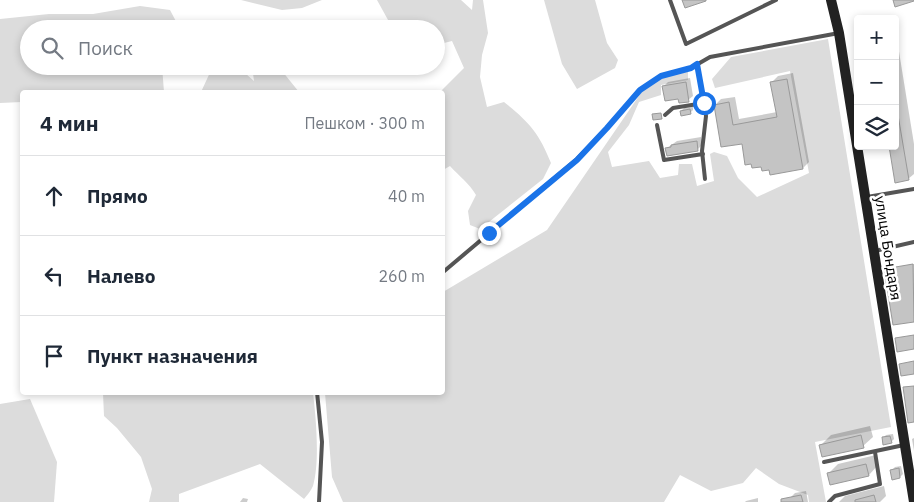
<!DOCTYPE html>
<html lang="ru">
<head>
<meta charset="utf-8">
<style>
	body { margin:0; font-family:"IBM Plex Sans",sans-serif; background:#f2f2f3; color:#1f2937 }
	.controls { position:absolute; right:15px; top:15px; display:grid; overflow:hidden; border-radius:5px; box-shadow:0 2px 8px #0003 }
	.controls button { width:45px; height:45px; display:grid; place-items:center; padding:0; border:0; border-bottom:1px solid #e0e1e3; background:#fff; color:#1f2937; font:25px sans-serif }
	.stop { position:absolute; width:15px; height:15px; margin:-11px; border:4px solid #1a73e8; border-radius:50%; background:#fff }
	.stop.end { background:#1a73e8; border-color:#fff; box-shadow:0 1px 5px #0008 }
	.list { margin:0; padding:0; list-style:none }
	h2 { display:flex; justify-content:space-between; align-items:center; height:65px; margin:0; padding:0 20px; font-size:21px }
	h2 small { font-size:16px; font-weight:400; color:#747a83 }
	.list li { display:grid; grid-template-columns:32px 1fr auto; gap:15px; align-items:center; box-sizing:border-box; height:80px; padding:0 20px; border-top:1px solid #e0e1e3 }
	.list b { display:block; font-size:19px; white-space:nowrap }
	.list em { font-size:16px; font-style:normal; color:#747a83 }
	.icon { flex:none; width:28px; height:28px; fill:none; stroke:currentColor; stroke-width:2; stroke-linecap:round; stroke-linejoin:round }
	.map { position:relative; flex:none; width:914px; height:502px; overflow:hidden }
	.search { position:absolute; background:#fff; box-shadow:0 2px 8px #0003; left:20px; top:20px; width:425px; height:55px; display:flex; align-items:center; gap:12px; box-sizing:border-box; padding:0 18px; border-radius:28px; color:#747a83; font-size:19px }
	.panel { position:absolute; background:#fff; box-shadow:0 2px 8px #0003; left:20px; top:90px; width:425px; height:305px; border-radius:5px }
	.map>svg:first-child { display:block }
	.green { fill:#dcdcdc }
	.shadow { fill:#0003 }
	.building { fill:#c4c4c4; stroke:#999 }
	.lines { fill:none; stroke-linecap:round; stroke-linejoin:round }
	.lane { stroke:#555; stroke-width:4 }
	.secondary { stroke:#222; stroke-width:10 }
	.route { stroke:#1a73e8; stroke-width:6 }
	.labels { text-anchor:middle; stroke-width:5; stroke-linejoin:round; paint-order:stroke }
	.street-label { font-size:15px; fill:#000; stroke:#fff }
</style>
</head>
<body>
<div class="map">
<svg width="914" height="502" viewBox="0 0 914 502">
	<rect width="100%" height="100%" fill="#fff"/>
	<g class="green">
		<path d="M241,0h81l-20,8 -20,2z"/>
		<path d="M377,0h84l11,10 1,-10h10l5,33 -6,22 -2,22 7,30 17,-5c25,20 35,31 47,61l-8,16 -63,50 -10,-4 -2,-14 8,-16c-7,-12 -17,-19 -26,-29l-7,4 -1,-78h-2l24,-24 -12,-27 -16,4v-16h-43z"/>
		<path d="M544,0h51l12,43 11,17 -3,8 -38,21 -15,-25z"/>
		<path d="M140,6l30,4 10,19h-151v37h133l2,26h-142v10l-22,1v-84l49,-5h44z"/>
		<path d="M828,39l63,388 -76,15 11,60h-17l-1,-7 -29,-11 -23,-16 -13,15 -32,8 -31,-16 -16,27h-321l-11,-25 -7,-84 117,-1 1,-100 104,-62 96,-140 18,-13 27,-7v10l-27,5v10l-22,7 -10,23 -21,27 4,15 37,-6 11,17 18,-3 1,-11h13l5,22 17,-5 -4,-27 4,-2 13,4 11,22 19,19 52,-24 -19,-102 -75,17 -3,-9 19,-22z"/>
		<path d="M213,66h24l17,15 -2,-15h26l21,26h-98z"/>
		<path d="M103,393h210c3,25 7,69 0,93 -2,5 -6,9 -9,13l-44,-35 -81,30v8h-30l3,-13 -11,-32 -24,-29 -13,-12z"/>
		<path d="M30,399l27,63 -3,40h-54v-98z"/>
	</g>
	<g class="shadow">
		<path d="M895,27l19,117v30l-6,5 -13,-33z"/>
		<path d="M793,73l16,89 -6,6 -33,1 -8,-4 -19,-22 -28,-38 6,-6 14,-2 4,22 38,-7 -5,-30 6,-6z"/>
		<path d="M690,78l3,18 -5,4 -9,-3 -16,-10 5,-5z"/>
		<path d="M693,107v3l-3,3 -9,-2 3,-3z"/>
		<path d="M701,137l1,8 -4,4 -31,-1 10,-7z"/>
		<path d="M888,227l1,7 -4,5h-4l-1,-6 5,-5z"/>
		<path d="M914,264v56l-20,4 -8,-55z"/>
		<path d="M870,426l3,11 -10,9 -42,-1 10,-10z"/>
		<path d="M893,434l1,5 -3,3 -8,-4 3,-3z"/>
		<path d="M914,438v13l-2,-12z"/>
		<path d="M876,455l2,10 -9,10 -40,-2 9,-9z"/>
		<path d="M901,466l2,8 -3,3 -8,-7 3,-3z"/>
		<path d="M884,486l2,10 -6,6h-41l6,-6z"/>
		<path d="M806,491l2,11h-17l-1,-4 5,-5z"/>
		<path d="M243,498l5,1 -1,3h-7z"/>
		<path d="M758,498v4h-13l1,-1z"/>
	</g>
	<g class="building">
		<path d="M682,0h24v1l-21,7z"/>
		<path d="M893,0h21v1l-19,6z"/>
		<path d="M787,79l16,90 -33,6 -1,-5 -7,1 -1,-4 -9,1 -1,-4 -6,1 -3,-21 -21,3 -7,-42 15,-3 4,23 44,-8 -7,-35z"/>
		<path d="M686,82l3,20 -10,1 -1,-4 -13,2 -3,-15z"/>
		<path d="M690,109l1,5 -10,2 -1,-5z"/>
		<path d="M661,113l1,6 -9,1 -1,-6z"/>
		<path d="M895,115h3l11,65 -14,3 -6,-37h6z"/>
		<path d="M697,141l1,10 -31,5 -2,-8 6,-1v-2z"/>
		<path d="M913,264l1,58 -21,3 -9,-56z"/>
		<path d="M914,335v14l-17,3 -2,-14z"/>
		<path d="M914,361v13l-13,2 -2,-12z"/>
		<path d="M914,386v36l-6,1 -5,-36z"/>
		<path d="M861,435l3,13 -42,9 -3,-12z"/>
		<path d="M890,436l2,7 -9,2 -1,-8z"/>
		<path d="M866,464l3,12 -39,9 -3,-12z"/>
		<path d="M899,468l1,10 -8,2 -2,-10z"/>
		<path d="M801,495l2,7h-22v-3z"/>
		<path d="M874,495l2,7h-21v-2z"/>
	</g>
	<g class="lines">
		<g class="lane">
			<path d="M670,0l16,44 90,-44"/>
			<path d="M697,64l9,52 -4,35 3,28"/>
			<path d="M665,115l8,-7 31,-5"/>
			<path d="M657,125l7,35 39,-6"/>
			<path d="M867,197l47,-8"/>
			<path d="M875,251l39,-9"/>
			<path d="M442,273l135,-114 30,-31 33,-38 21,-14 30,-8 19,-11 129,-24"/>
			<path d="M317,392l5,50 -3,60"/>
			<path d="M824,462l80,-17"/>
			<path d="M829,502l6,-6 45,-12 -5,-32"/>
		</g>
		<path class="secondary" d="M831,0l8,33 75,469"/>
	</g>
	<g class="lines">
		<path class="route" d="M489,233l88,-73 30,-32 33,-38 21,-14 30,-8 6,-4 7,39"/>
	</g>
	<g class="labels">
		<g class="street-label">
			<text transform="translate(888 248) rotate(81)" y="5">улица Бондаря</text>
		</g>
	</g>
</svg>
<div class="controls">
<button>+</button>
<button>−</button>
<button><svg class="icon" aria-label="layers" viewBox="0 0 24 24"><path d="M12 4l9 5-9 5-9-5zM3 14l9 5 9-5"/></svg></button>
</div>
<div class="stop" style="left:704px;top:103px"></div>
<div class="stop end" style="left:489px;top:233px"></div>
<div class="search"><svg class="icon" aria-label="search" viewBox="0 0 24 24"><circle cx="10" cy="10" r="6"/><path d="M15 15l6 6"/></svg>Поиск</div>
<section class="panel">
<h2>4 мин<small>Пешком · 300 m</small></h2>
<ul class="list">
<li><svg class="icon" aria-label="ahead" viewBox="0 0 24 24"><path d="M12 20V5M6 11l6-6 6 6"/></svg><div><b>Прямо</b></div><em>40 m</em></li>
<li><svg class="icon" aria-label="left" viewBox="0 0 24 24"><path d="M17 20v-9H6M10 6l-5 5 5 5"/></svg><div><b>Налево</b></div><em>260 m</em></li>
<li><svg class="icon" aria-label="arrive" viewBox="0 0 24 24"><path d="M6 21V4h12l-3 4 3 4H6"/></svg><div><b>Пункт назначения</b></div></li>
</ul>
</section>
</div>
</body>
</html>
